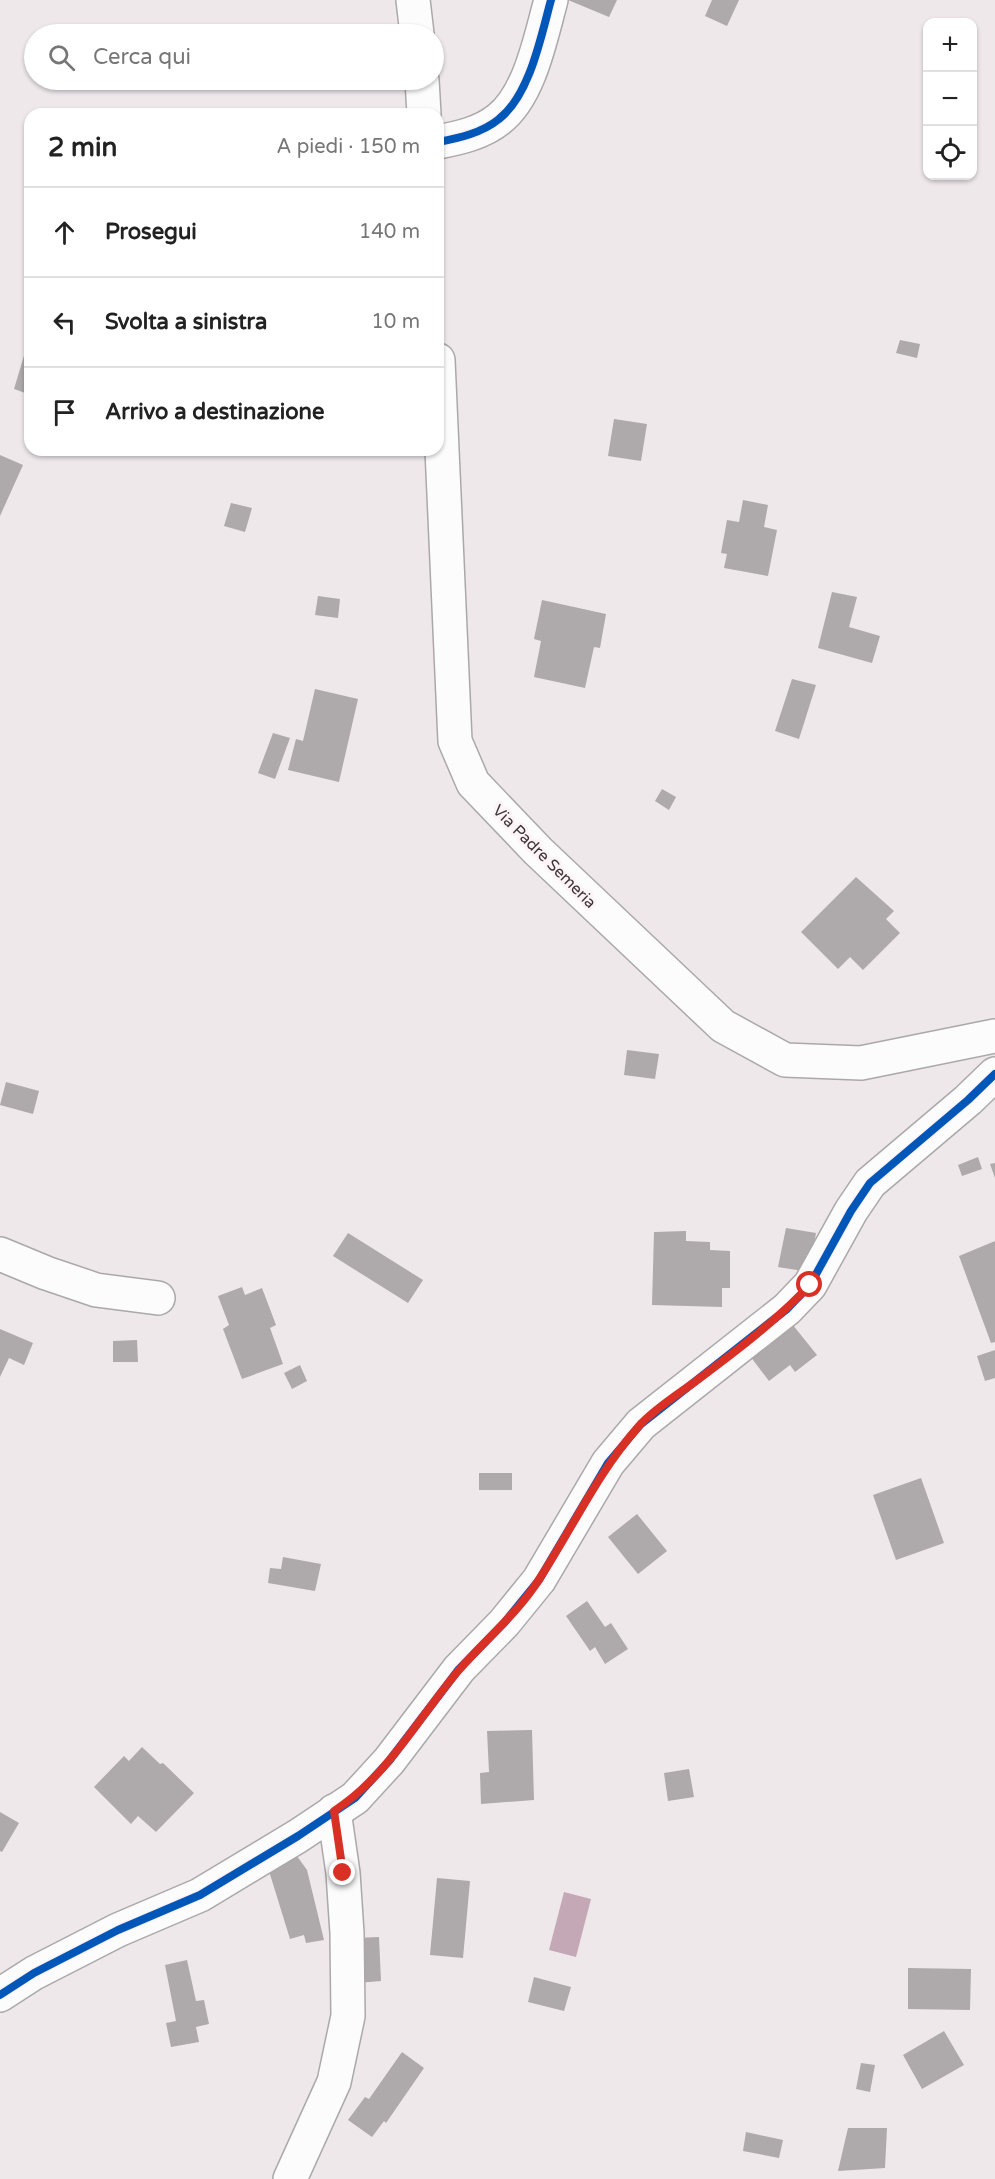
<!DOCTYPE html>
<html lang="it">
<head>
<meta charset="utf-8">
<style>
	body { margin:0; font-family:"Varela Round",sans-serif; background:#f6f6f6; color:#222 }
	.controls { position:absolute; right:18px; top:18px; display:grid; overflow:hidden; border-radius:12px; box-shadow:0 2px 4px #0004 }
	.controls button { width:54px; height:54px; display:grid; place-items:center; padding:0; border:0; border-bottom:2px solid #e0e0e0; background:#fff; color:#222; font:30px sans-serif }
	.stop { position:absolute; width:18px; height:18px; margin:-14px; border:4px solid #d93025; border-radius:50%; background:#fff }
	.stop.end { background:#d93025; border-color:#fff; box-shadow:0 2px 6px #0008 }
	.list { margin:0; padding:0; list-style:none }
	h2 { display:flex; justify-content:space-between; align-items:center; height:78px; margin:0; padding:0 24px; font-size:26px }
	h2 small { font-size:20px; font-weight:400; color:#767676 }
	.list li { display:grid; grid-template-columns:39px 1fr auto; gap:18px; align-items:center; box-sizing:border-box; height:90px; padding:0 24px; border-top:2px solid #e0e0e0 }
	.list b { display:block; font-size:22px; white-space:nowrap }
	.list em { font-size:20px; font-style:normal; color:#767676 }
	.icon { flex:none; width:33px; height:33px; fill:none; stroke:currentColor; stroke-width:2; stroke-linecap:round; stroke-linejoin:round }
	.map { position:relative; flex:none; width:995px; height:2179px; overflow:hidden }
	.search { position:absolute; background:#fff; box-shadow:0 2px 4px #0004; left:24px; top:24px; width:420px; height:66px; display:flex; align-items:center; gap:15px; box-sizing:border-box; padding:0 21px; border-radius:33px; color:#767676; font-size:22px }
	.panel { position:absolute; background:#fff; box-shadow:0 2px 4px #0004; left:24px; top:108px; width:420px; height:348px; border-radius:18px }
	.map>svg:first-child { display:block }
	.water { fill:#c5a8b6 }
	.building { fill:#aea9ab }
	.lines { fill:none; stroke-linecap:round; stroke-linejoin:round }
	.minor-casing { stroke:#aba8aa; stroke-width:36 }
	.major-casing { stroke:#aba8aa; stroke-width:36 }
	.minor { stroke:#fcfcfc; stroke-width:33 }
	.major { stroke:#fcfcfc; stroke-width:33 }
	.cycleway-casing { stroke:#fdf3f7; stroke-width:11 }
	.cycleway { stroke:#0057b8; stroke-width:8 }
	.route { stroke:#d93025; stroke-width:8 }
	.labels { text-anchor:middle; stroke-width:6; stroke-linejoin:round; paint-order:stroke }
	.street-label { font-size:16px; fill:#393537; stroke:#fdf3f7 }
</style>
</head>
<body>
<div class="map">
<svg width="995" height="2179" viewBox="0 0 995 2179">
	<rect width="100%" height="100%" fill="#eee8eb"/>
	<path class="water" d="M564,1892l27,7 -15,58 -27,-7z"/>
	<g class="building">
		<path d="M568,0h49l-8,17z"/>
		<path d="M712,0h27l-12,26 -22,-10z"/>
		<path d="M29,339l1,49 -2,6 -14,-5z"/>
		<path d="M900,340l20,4 -3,14 -21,-5z"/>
		<path d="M614,419l33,5 -6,37 -33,-5z"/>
		<path d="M0,455l23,10 -23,51z"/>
		<path d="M743,500l25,5 -4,22 13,3 -9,46 -44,-8 3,-14 -6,-1 6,-33 12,2z"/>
		<path d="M231,503l21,5 -7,24 -21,-6z"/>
		<path d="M832,592l25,5 -8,30 31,9 -8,27 -54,-15z"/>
		<path d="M318,596l22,3 -2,19 -23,-3z"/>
		<path d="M542,600l64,14 -6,34 -6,-1 -9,41 -51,-11 7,-36 -7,-2z"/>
		<path d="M792,679l24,6 -17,54 -24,-8z"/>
		<path d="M315,689l43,10 -19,83 -51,-12 8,-31 7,2z"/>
		<path d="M273,733l17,5 -15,41 -17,-6z"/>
		<path d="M662,789l14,8 -7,13 -14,-9z"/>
		<path d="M856,877l38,34 -8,8 14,14 -37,37 -13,-13 -12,12 -37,-37z"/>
		<path d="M627,1050l32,4 -4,25 -31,-4z"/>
		<path d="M6,1082l33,9 -6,23 -33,-9z"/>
		<path d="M978,1157l4,12 -20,7 -4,-11z"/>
		<path d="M995,1163v15l-5,-14z"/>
		<path d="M786,1228l30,5 -7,39 -31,-5z"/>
		<path d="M686,1231v10l24,1v8l20,1v37h-8v19l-70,-2 2,-73z"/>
		<path d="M348,1233l75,47 -15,23 -75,-47z"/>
		<path d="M995,1241v101l-4,1 -32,-87z"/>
		<path d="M242,1287l3,8 17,-7 14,37 -6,3 13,36 -41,15 -19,-50 6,-4 -11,-29z"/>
		<path d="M788,1319l29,36 -22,17 -5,-7 -21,16 -22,-29z"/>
		<path d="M0,1329l33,14 -9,22 -15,-7 -9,19z"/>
		<path d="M137,1340l1,22h-25v-21z"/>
		<path d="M995,1350v28l-10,3 -8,-25z"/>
		<path d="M300,1365l7,16 -15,8 -8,-16z"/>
		<rect x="479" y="1473" width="33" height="17"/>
		<path d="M921,1478l23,65 -48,17 -23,-65z"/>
		<path d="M637,1514l30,37 -29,23 -30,-37z"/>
		<path d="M283,1557l38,7 -6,27 -47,-8 2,-15 11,1z"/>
		<path d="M587,1601l18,26 6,-4 17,26 -23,15 -10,-17 -5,4 -24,-35z"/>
		<path d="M532,1730l2,70 -53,4 -1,-31 9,-1 -2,-41z"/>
		<path d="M142,1747l18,17 3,-1 31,30 -38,39 -18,-16 -7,8 -37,-37 30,-31 5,5z"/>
		<path d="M689,1769l5,28 -26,4 -4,-28z"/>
		<path d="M0,1812l19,11 -17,29 -2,-1z"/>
		<path d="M290,1855l7,1 10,14 17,70 -18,3 -2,-8 -14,4 -21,-68z"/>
		<path d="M437,1878l33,3 -7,77 -33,-3z"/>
		<path d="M379,1937l2,44 -24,2 -3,-45z"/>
		<path d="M187,1960l9,41 8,-1 5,24 -13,3 3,15 -28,5 -5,-24 10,-2 -11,-56z"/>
		<path d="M908,1968l63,1 -1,41 -62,-1z"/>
		<path d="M534,1977l37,10 -7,24 -36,-9z"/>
		<path d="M944,2031l20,34 -42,24 -19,-34z"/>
		<path d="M402,2052l22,16 -38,55 -2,-2 -12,16 -24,-17 17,-23 4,2z"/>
		<path d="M861,2063l14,2 -5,27 -14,-3z"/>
		<path d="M848,2128h39l-2,40 -47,3z"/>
		<path d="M746,2132l37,8 -4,18 -36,-7z"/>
	</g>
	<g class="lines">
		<g class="minor-casing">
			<g id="minor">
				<path d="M438,142c21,-4 44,-9 61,-23 31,-24 42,-83 52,-119"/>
				<path d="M0,1254l46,19 50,17 62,8"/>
				<path d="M0,1995l34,-22 84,-43 82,-35 98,-59 57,-38 34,-37 70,-92 45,-46 35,-43 69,-117 33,-39 146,-115 23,-24 41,-74 19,-28 98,-83 27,-26"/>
				<path d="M290,2179l44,-97 14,-66 -1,-83 -4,-60 -9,-62"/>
			</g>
		</g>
		<g class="major-casing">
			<g id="major">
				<path d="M413,0l4,34"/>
				<path d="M422,80l2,34"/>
				<path d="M438,360l17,381 18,42 65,68 185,175 62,34 76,3 134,-27"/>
			</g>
		</g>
		<use href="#minor" class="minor"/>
		<use href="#major" class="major"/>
		<g class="cycleway-casing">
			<g id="cycleway">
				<path d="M438,142c21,-4 44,-9 61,-23 31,-24 42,-83 52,-119"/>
				<path d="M0,1995l34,-22 84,-43 82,-35 98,-59 57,-38 34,-37 70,-92 45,-46 35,-43 69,-117 33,-39 146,-115 23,-24 41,-74 19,-28 98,-83 27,-26"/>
			</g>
		</g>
		<use href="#cycleway" class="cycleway"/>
	</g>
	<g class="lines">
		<path class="route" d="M343,1873l-9,-62c54,-35 84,-93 125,-141 27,-31 59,-57 81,-92 33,-51 58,-106 99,-152 15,-17 38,-31 57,-45 40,-30 79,-59 114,-96"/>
	</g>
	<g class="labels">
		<g class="street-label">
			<text transform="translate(545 856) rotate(45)" y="6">Via Padre Semeria</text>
		</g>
	</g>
</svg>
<div class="controls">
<button>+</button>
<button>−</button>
<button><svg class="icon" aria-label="locate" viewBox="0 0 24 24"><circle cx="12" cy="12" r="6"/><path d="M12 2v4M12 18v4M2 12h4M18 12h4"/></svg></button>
</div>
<div class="stop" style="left:810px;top:1285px"></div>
<div class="stop end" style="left:343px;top:1873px"></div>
<div class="search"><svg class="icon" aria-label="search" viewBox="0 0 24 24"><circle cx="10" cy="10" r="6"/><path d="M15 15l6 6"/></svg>Cerca qui</div>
<section class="panel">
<h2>2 min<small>A piedi · 150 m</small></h2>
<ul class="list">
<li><svg class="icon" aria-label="ahead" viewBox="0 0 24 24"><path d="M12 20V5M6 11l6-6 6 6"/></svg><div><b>Prosegui</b></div><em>140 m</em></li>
<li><svg class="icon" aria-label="left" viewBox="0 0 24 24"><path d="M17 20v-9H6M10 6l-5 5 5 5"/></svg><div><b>Svolta a sinistra</b></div><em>10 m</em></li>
<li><svg class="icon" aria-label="arrive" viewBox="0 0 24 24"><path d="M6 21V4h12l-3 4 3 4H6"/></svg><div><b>Arrivo a destinazione</b></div></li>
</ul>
</section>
</div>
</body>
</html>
